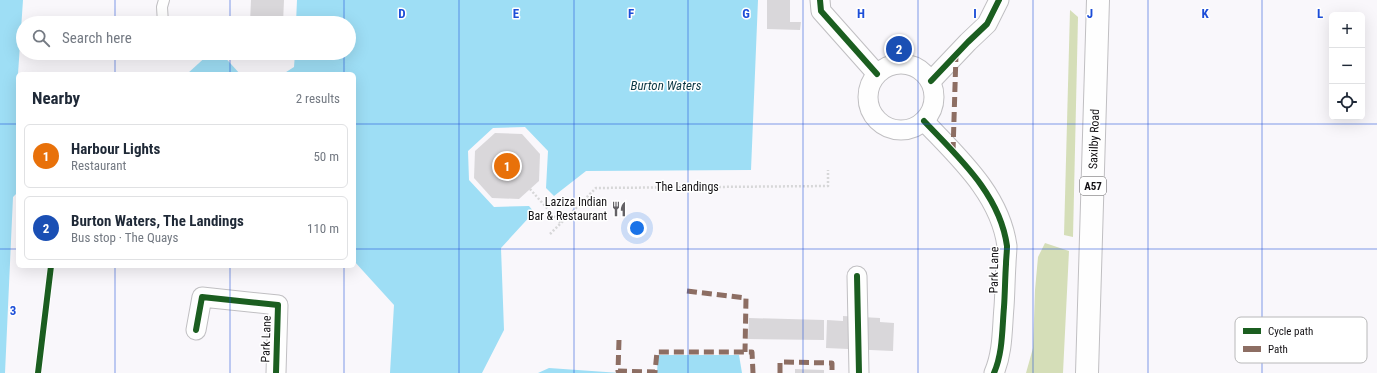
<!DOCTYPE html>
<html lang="en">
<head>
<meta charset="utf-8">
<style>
	body { margin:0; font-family:"Roboto Condensed",sans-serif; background:#f2f2f3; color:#1f2937 }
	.controls { position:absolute; right:12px; top:12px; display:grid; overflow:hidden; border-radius:6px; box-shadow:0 4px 16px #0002 }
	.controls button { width:36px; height:36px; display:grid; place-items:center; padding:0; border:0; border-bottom:1px solid #e0e1e3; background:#fff; color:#1f2937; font:20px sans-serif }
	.you { position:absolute; left:637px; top:228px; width:14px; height:14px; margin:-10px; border:3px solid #fff; border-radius:50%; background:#1a73e8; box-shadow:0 0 0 6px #1a73e833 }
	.badge { display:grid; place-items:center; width:26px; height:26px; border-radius:50%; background:#db2777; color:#fff; font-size:13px; font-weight:700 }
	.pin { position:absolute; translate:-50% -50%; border:2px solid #fff; box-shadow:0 1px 4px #0006 }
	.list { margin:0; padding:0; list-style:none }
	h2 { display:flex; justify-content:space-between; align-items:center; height:52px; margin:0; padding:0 16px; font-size:17px }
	h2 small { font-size:13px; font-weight:400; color:#747a83 }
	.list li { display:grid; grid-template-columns:26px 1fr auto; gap:12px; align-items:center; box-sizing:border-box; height:64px; margin:0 8px 8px; padding:0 8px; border:1px solid #e0e1e3; border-radius:6px }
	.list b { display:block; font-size:15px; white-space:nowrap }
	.list p { margin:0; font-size:13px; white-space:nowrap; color:#747a83 }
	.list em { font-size:13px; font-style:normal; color:#747a83 }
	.icon { flex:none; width:22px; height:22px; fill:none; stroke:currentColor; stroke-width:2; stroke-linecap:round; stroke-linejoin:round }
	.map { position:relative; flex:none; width:1377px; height:373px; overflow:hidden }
	.search { position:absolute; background:#fff; box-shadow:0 4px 16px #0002; left:16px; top:16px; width:340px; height:44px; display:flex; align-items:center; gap:10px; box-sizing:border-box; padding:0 14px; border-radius:22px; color:#747a83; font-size:15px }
	.panel { position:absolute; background:#fff; box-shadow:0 4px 16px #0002; left:16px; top:72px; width:340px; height:196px; border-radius:6px }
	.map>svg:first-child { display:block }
	.forest { fill:#d5deb8 }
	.water { fill:#9edef5 }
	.building { fill:#d9d7da }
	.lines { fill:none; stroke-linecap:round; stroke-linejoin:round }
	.lane-casing { stroke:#c0bfc2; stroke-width:12 }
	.street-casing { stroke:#c0bfc2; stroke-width:21 }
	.highway-casing { stroke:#c0bfc2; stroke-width:24 }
	.path { stroke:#d7d7d8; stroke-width:2.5; stroke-dasharray:2 2; stroke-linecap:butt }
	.lane { stroke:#fefefe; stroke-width:10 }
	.street { stroke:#fefefe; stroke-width:19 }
	.highway { stroke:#fefefe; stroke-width:22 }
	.quiet { stroke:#8d6e63; stroke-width:5; stroke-dasharray:10 5; stroke-linecap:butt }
	.cycleway-casing { stroke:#fff; stroke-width:8 }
	.cycleway { stroke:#1b5e20; stroke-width:6 }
	.grid { fill:none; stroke:#1d4ed8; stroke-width:1; stroke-opacity:0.55 }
	.labels { text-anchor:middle; stroke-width:3; stroke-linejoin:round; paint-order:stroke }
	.shield { fill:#fff; stroke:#5a595b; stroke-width:1 }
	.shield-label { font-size:11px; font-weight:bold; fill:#141215 }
	.street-label { font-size:12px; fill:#141215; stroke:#fff }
	.poi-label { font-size:12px; fill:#141215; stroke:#fff; text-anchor:end }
	.water-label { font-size:13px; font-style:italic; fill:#0c3845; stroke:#fff }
	.key { fill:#fff; stroke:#b8b8b9; stroke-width:1 }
	.key-label { font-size:11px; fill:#141215 }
	.grid-label { font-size:13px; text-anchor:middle; font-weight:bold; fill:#1d4ed8; stroke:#fff; stroke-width:3; stroke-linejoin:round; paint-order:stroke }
</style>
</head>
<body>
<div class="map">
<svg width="1377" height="373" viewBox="0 0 1377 373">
	<rect width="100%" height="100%" fill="#f9f7fb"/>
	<g class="forest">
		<path d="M1070,10l8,7 -5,220 -9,-2z"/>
		<path d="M1045,243l24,8 -6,122h-37l7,-25 2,-58 3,-33z"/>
	</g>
	<g class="water">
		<path d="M0,0h23l-5,74v118l-5,5 -8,176h-5z"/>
		<path d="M297,0h461l-7,170 -165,1 -32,25 -8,-8 2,-37 -23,-24 -32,1 -25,23 1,29 25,27 35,-1 5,6 -33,36 3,82 -22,43h-92l4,-68 -40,-44v-187h-71l11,-7 1,-14h54v-30h-53z"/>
		<path d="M210,53h11l19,21h-53z"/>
		<path d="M658,355h81l3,18h-85z"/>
		<path d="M549,368l71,5h-82z"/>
	</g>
	<g class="building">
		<path d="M251,0h33l-1,23h-33z"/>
		<path d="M767,0h23v22h11l-1,8 -33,-1z"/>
		<path d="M495,133l27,1 18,20 -1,27 -20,18 -27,-1 -18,-20 1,-27z"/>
		<path d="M843,316l37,2v4l14,1 -1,28 -67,-3 1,-28 16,1z"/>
		<path d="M749,318l75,2v20l-76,-1z"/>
		<path d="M795,369l29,1v3h-29z"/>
	</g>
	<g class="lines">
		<g class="lane-casing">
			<path id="lane" d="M163,23l-1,-16 2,-7"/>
		</g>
		<g class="street-casing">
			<g id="street">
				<path d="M820,0l1,11 56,63"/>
				<circle cx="901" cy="97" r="33"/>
				<path d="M931,81l37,-39 19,-18 12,-24"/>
				<path d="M924,121c34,36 76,73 83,125 0,6 -1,13 -1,18 -1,15 -1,29 -2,43 -2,22 -1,45 -10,66"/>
				<path d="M857,276l2,97"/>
				<path d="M196,330l6,-33 76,8 -2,68"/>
			</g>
		</g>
		<g class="highway-casing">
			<path id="highway" d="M1087,373l11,-373"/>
		</g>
		<g class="path">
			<path d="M530,189l30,34"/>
			<path d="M550,234l46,-46 232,-2v-16"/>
		</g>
		<use href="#lane" class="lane"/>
		<use href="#street" class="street"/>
		<use href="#highway" class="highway"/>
		<g class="quiet">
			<path d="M953,152l3,-98"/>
			<path d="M687,291l59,7 -1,54"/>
			<path d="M619,340l-1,31 37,1 2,-20h95l1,21h5"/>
			<path d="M780,373v-11l52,1v10"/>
		</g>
		<g class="cycleway-casing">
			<g id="cycleway">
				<path d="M820,0l1,11 56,63"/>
				<path d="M931,81l37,-39 19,-18 12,-24"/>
				<path d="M924,121c34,36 76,73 83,125 0,6 -1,13 -1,18 -1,15 -1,29 -2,43 -2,22 -1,45 -10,66"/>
				<path d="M857,276l2,97"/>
				<path d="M196,330l6,-33 76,8 -2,68"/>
				<path d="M38,373l13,-107"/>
			</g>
		</g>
		<use href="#cycleway" class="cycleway"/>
	</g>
	<path class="grid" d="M115,0v23M230,0v23M344,0v23M459,0v373M574,0v373M688,0v373M803,0v373M918,0v373M1033,0v373M1148,0v373M1262,0v373M115,53v21M230,53v21M344,53v21M0,124h18M354,124h1023M0,249h18M354,249h1023M115,266v107M230,266v107M344,266v107"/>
	<defs>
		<g id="restaurant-bare" transform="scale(1.2)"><path d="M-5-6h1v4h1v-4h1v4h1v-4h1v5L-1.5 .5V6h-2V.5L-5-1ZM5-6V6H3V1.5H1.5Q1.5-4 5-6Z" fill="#646266" stroke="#fff" stroke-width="2.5" paint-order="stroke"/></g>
	</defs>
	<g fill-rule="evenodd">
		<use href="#restaurant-bare" x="619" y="209"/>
	</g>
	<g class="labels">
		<rect class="shield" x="1080" y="177" width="26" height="18" rx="3"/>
		<g class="shield-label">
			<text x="1093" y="190">A57</text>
		</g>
		<g class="street-label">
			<text transform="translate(1094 139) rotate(-88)" y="4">Saxilby Road</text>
			<text x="687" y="191">The Landings</text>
			<text transform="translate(994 270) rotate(-89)" y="4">Park Lane</text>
			<text transform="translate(266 339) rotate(-88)" y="4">Park Lane</text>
		</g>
		<g class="poi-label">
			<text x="607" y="206">Laziza Indian<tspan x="607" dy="14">Bar &amp; Restaurant</tspan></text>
		</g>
		<g class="water-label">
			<text x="666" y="90">Burton Waters</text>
		</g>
	</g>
	<rect x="1235" y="317" width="132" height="46" rx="6" class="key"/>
	<rect x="1243" y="328" width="18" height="6" fill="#1b5e20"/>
	<rect x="1243" y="346" width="18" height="6" fill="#8d6e63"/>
	<g class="key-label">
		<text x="1268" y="335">Cycle path</text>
		<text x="1268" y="353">Path</text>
	</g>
	<g class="grid-label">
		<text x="402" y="18">D</text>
		<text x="516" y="18">E</text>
		<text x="631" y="18">F</text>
		<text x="746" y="18">G</text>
		<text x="861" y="18">H</text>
		<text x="975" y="18">I</text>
		<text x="1090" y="18">J</text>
		<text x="1205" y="18">K</text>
		<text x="1320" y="18">L</text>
		<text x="13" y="315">3</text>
	</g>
</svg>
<div class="controls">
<button>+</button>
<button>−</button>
<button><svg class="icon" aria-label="locate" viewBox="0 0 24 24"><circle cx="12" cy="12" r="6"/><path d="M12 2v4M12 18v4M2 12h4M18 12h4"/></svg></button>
</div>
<div class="you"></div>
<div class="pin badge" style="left:507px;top:166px;background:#e8710a">1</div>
<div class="pin badge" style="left:899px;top:49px;background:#1a4fb4">2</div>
<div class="search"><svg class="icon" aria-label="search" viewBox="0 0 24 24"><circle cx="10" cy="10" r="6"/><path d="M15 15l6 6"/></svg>Search here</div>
<section class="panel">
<h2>Nearby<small>2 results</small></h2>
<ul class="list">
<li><span class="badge" style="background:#e8710a">1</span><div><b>Harbour Lights</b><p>Restaurant</p></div><em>50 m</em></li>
<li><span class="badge" style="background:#1a4fb4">2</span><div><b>Burton Waters, The Landings</b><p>Bus stop · The Quays</p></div><em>110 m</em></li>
</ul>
</section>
</div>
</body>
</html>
